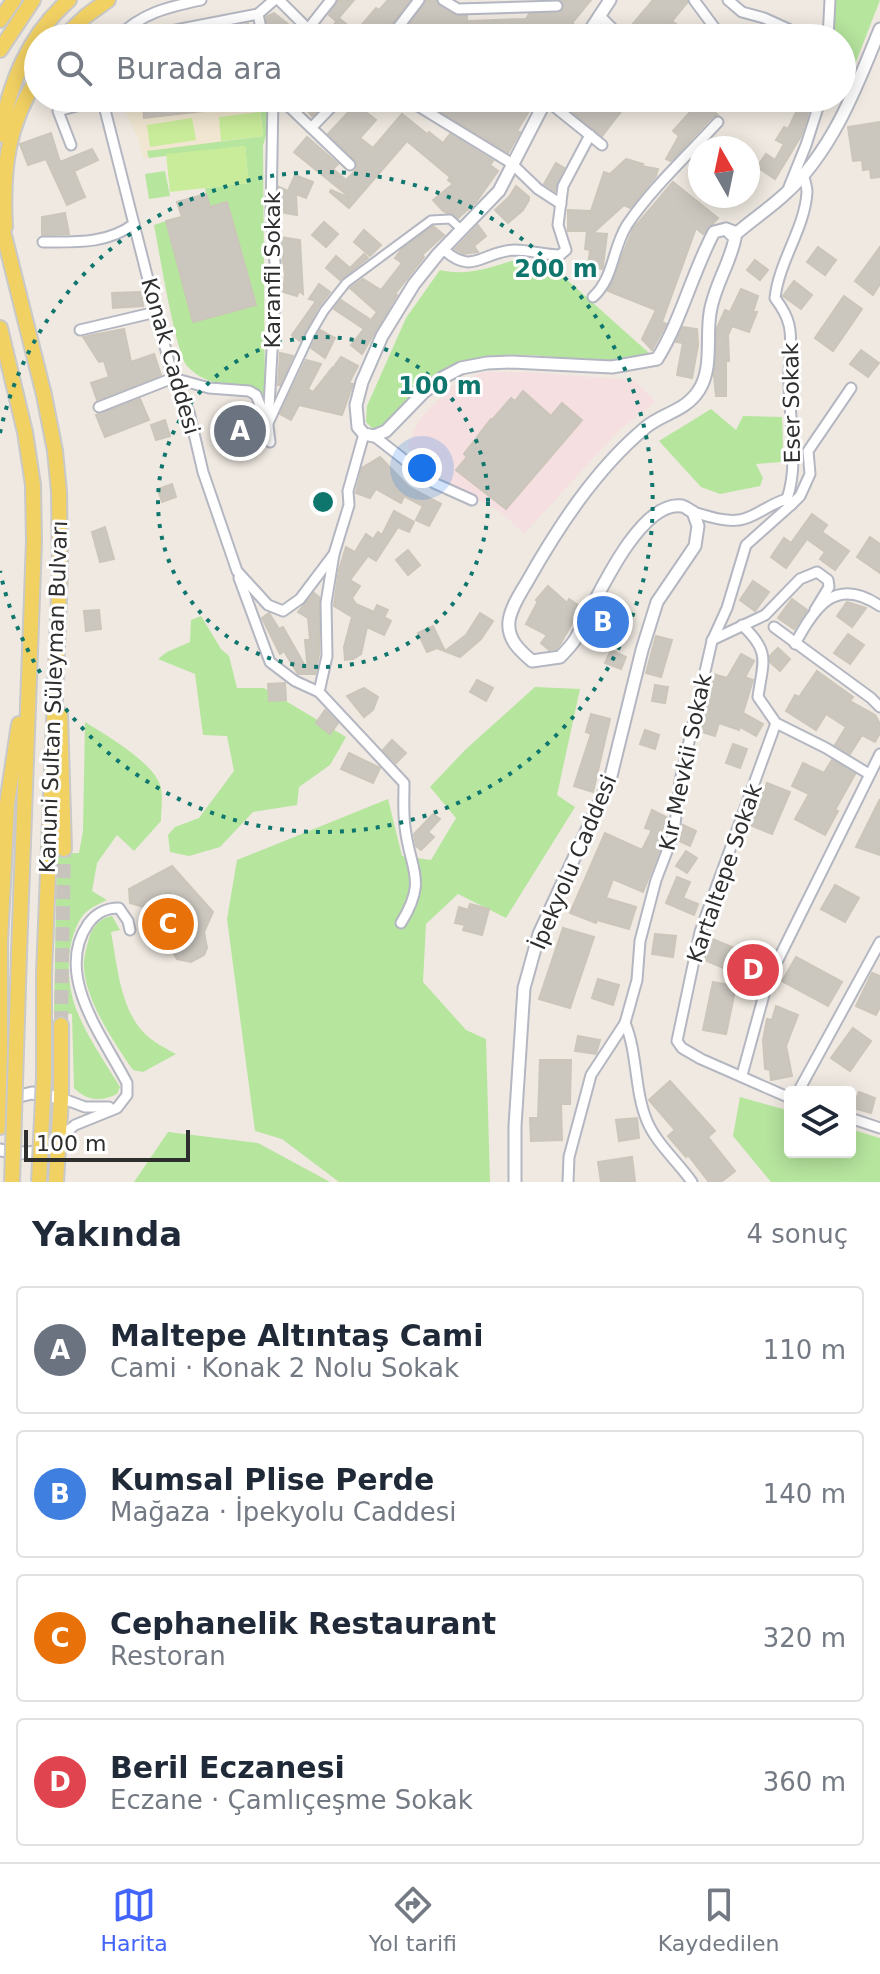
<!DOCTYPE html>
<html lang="tr">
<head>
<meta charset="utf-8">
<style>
	body { margin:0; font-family:"DejaVu Sans",sans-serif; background:#f6f6f7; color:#1f2937 }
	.controls { position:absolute; right:24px; bottom:24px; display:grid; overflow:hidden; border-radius:8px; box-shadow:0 4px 20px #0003 }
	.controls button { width:72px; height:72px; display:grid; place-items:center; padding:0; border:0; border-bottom:2px solid #e0e1e3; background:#fff; color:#1f2937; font:40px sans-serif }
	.compass { position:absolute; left:688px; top:136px; width:72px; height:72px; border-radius:50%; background:#fff; box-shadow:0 4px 20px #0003; rotate:351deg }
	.scale { position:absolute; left:24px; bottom:20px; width:166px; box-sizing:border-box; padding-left:8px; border:4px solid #2e2e2e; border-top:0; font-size:22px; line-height:28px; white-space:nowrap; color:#2e2e2e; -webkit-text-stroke:6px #fff; paint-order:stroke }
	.you { position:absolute; left:422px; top:468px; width:28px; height:28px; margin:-20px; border:6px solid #fff; border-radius:50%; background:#1a73e8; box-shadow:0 0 0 12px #1a73e833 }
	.badge { display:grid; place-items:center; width:52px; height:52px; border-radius:50%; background:#4264fb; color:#fff; font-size:26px; font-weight:700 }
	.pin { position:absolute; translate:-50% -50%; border:4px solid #fff; box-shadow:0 2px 8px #0006 }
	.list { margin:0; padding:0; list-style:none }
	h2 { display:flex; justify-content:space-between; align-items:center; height:104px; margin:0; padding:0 32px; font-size:34px }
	h2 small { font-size:26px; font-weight:400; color:#747a83 }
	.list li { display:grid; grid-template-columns:52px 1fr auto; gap:24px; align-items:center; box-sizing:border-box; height:128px; margin:0 16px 16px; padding:0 16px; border:2px solid #e0e1e3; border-radius:8px }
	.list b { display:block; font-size:30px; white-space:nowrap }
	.list p { margin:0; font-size:26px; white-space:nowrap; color:#747a83 }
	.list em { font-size:26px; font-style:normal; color:#747a83 }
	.icon { flex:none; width:44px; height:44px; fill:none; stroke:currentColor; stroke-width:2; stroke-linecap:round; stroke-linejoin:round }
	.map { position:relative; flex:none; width:880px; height:1182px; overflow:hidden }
	.search { position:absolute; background:#fff; box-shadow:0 4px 20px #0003; left:24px; right:24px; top:24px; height:88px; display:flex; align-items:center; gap:20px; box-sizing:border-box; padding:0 28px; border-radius:44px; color:#747a83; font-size:30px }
	.sheet { height:680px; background:#fff }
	nav { display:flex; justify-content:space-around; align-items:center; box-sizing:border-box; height:112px; border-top:2px solid #e0e1e3; background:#fff; font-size:22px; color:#747a83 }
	nav a { display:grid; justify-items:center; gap:4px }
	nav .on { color:#4264fb }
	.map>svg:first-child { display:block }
	.education { fill:#f0e6d1 }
	.medical { fill:#f5dfe0 }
	.green { fill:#b6e59e }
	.pitch { fill:#c9ec9a }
	.building { fill:#cbc7bf; stroke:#cbc5ba; stroke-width:2 }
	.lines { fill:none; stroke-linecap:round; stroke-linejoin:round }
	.primary-tunnel { stroke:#c8c4bd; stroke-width:14; stroke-dasharray:14 7; stroke-linecap:butt }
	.pedestrian-casing { stroke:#b4b7c1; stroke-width:11 }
	.minor-casing { stroke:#b4b7c1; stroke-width:13 }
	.tertiary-casing { stroke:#b4b7c1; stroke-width:15 }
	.primary-casing { stroke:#c9c9c9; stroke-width:18 }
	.pedestrian { stroke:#fff; stroke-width:7 }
	.minor { stroke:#fff; stroke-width:9 }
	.tertiary { stroke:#fff; stroke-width:11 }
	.primary { stroke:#f2d163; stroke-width:14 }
	.primary-bridge-casing { stroke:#c9c9c9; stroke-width:18; stroke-linecap:butt }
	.primary-bridge { stroke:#f2d163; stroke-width:14 }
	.ring { fill:none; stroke:#0f766e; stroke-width:4; stroke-dasharray:4 8 }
	.labels { text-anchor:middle; stroke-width:6; stroke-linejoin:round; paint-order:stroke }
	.street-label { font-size:22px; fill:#2e2e2e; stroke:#fff }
	.centre { fill:#0f766e; stroke:#fff; stroke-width:4 }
	.ring-label { font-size:24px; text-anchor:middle; font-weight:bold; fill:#0f766e; stroke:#fff; stroke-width:6; stroke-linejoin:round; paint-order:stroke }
</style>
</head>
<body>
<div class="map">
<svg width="880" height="1182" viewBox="0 0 880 1182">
	<rect width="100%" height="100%" fill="#efe9e1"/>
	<path class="education" d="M119,98h146l-2,48 -97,8 -22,5 -7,-23z"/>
	<path class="medical" d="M483,372h43l108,8 22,22 -36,27 -96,105 -22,-21 -72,-41 -23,-25 12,-27 33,-34z"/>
	<g class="green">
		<path d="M834,0h46l-38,98v-60h-7z"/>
		<path d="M255,98h10l4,27 -6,21 2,257 -8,-12c-23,-4 -53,-6 -70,-25 -12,-15 -28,-116 -33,-141l55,-18 -4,-19 44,-5 -4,-37 -96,12 -2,-7 116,-15 -3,-30h-4z"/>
		<path d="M165,171l5,25 -21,3 -4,-25z"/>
		<path d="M511,261l22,1 23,8 93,83c-27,11 -55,8 -84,5 -88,-9 -126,-3 -182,70h-11l-6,-6 1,-16 39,-88 34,-48c26,6 46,-1 71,-9z"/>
		<path d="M711,409l25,21 7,-14 39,1 1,29 -2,16 -25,2 7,14 -3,8 -40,8 -19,-7 -42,-46z"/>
		<path d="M201,616l20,33 8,7 8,32h27l82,49 -16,28 -31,22 -2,18 -44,7 -33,35 -31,9 -19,-4 -2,-17 7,-8 24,-9 35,-47 -7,-35 -24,-1 -8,-61 -37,-15 9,-7 23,-10 1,-22z"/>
		<path d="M535,687l45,2 -23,106 18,12 -69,111 -48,-24 -32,30 -3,58 43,48 20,9 4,143h-151l-57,-43 -27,-8 -28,-212 10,-59 151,-61 14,57 29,4 25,-42 -26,-31 35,-37z"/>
		<path d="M85,722c21,13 71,42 76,66 2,10 0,22 0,33l-27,30 -17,-16 -20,28 -5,28 15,9c-10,5 -20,9 -26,18 -17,27 -15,70 -2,98 11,25 27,48 41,71l-3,7c-16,8 -30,7 -43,-6l-2,-74 -18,-1 3,-160h22l4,-22z"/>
		<path d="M112,916l8,14 -9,2c6,32 9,76 33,101 9,9 21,15 32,21l-33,18 -10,-2c-18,-26 -48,-70 -49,-103 -1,-8 2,-17 4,-25 3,-13 10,-24 24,-26z"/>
		<path d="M740,1097l50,14v41h60v-23l30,9v44h-109l-38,-46z"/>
		<path d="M168,1132l90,11 72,39h-196z"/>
	</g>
	<g class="pitch">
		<path d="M260,112l3,24 -42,5 -2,-24z"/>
		<path d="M192,118l4,22 -46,7 -3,-22z"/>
		<path d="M245,146l4,37 -79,9 -4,-38z"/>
	</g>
	<g class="building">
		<path d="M338,0h16l-18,21 -7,-6z"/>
		<path d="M388,0h22l-28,38h-13l-11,-9 18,-21 3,2z"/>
		<path d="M426,0h10l3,6 15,9 13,1v5l59,-2 3,-5 31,-1 4,-6 -3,-7h30l-19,23 7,5 -9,10h-162l-5,-4z"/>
		<path d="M653,0h34v3l-15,18 9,7 -8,10h-44l-3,-6z"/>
		<path d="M274,13l19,15 2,10h-25l-4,-21z"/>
		<path d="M339,18l14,12 -6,8h-10l-10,-4z"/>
		<path d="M248,24l2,14h-22l-2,-10z"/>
		<path d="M142,98h124l-1,6 -121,14z"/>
		<path d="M297,98h33l-18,18z"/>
		<path d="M350,98h21l-9,11 14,11 -16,18 13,10 29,-34 25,20 2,-2 14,11 7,-9 43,27 -3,4 8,6 -22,31 -18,16 -15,-7 -10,-11 20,-16 -5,-4 2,-3 -43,-36 -58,67 -19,-16 1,-2 21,9 -58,-47 13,-15 31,27 -5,5 13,11 10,-10 1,-8 -29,-28 28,-30z"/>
		<path d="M419,98h31l19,12 8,-12h60l-20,33 3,1 -12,21z"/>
		<path d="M561,98h62l3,7 -24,31 -43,-35z"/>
		<path d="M803,98l9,2 -11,36 -26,43 -18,-12 9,-13 9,6 9,-16 -8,-4 8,-13 4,2z"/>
		<path d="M701,100l17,15 -6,2 -41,44 -5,-2 13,-23 -6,-5z"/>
		<path d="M880,122v55l-9,1 -1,-9 -7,1 -1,-10 -9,1 -5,-34z"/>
		<path d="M51,133l9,29 32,-13 6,11 -24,11 11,26 -18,8 -21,-46 -18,6 -8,-21z"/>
		<path d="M626,159l17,5 -2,2 17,3 -2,7 -26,32 -6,-3 -31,28 14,1 -4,32 -1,3 -14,-2 2,-17 -5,-1 2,-18h-19v-21l23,1 13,-39 6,2z"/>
		<path d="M556,163l8,5 -9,23 -11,-7z"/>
		<path d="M295,175l18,7 -7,16 -10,-4 1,21 -18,-3v-25l9,4z"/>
		<path d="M673,182l45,36 -15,16 -7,-6 -34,94 4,2 -14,26 -10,-11 14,-29 -48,-19 25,-62z"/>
		<path d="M516,186l13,11v3l-6,10 -15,13 -13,-13 14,-13z"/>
		<path d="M206,194l4,13 17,-5 29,103 -63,17 -27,-101 16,-4 -5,-15z"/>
		<path d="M65,213l4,21 -27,1v-18z"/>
		<path d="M324,222l14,12 -12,13 -14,-12z"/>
		<path d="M478,225l8,11 -12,10 4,6 -14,2 -9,-5z"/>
		<path d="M433,226l11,9 -22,20 2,2 -29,37 2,1 -35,59 -11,-9 13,-16 -30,-20 7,-9 30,20 6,-8 -27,-24 13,-9 18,11 21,-27 -7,-5 7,-9z"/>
		<path d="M364,230l17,15 -11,11 -16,-14z"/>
		<path d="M280,237l20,3 3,54 -4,-3 -2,5 -14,-4 2,-17z"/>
		<path d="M818,247l18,13 -11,15 -18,-13z"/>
		<path d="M880,247v37l-7,11 -18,-14z"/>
		<path d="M364,254l4,4 -28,22 -14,-12 10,-12 14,12z"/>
		<path d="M755,260l13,10 -8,10 -13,-10z"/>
		<path d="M794,281l18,14 -11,14 -18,-13z"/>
		<path d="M319,284l11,8 -12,16 -18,33 -8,-6 24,-34 -7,-2z"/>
		<path d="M741,289l17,7 -5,16h4l-8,20 -17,-6 -4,9 1,26h-3v35h-10l-2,-20 3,-48 8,-18 5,2z"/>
		<path d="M142,292l1,14 -30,2 -1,-15z"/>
		<path d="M844,296l18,13 -29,42 -18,-13z"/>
		<path d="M683,327l14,2 1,16 -6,33 -15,-3 6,-32 -7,-1z"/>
		<path d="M124,329l7,33 23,-8 7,21 -64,25 -6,-17 18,-6 -5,-16 -5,1 -16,-25z"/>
		<path d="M320,330l15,8 -10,20 -14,-10z"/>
		<path d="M861,350l18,13 -11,14 -18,-13z"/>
		<path d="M280,353l13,3 -13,29h-2z"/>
		<path d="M341,357l17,9 -9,17 4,1 -11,31 -43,-10 -8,15 -11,-6 26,-54 15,4 -13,25 5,3 20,-25 8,2 -6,-4z"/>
		<path d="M523,391l28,25 11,-13 20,17 -76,89 -50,-39 11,-13 -3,-3 27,-35 1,1 19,-22 4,3z"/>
		<path d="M140,399l9,21 -44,17 -9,-22z"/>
		<path d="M252,408l6,41 -28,5 -8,-40z"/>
		<path d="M165,420l5,16 -14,4 -5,-15z"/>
		<path d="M380,457l29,30 32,17 -12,22 -13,-6 7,-14 -19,-10 -3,7 -25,-14 -6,9 -14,-5 6,-25z"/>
		<path d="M172,484l4,13 -14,5 -4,-13z"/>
		<path d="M394,511l20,11 -5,10 -11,-5 -22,34 -8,-5 -18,24 10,6 -8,12 4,6 18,8 3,-7 11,5 -4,7 7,4 -7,14 -17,-8 -6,27 -8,5 -8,1 -1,-13 8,-30 -18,-11v-2l5,-34 7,-23 9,5 11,-18 7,5 5,-7 4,3z"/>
		<path d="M812,514l15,11 -5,7 27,19 -14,19 -15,-11 5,-7 -18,-13 -21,29 -15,-11 13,-19 7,5z"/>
		<path d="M105,527l9,32 -14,3 -8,-30z"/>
		<path d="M870,537l10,7v29l-23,-16z"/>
		<path d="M408,550l12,15 -12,10 -12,-15z"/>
		<path d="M753,581l16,11 -14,19 -15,-11z"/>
		<path d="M548,586l19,17 2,-4 12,8 -20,36 -5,6 -7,1 -8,-7 6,-8 -21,-11 12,-23 -2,-1z"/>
		<path d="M314,593l5,4v58l-4,19h-17l-14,-23 -4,3 -18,-36 7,-5 10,16 4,-2 25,44 -3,-31h5l-2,-22 -10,-6z"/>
		<path d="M792,599l15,11 -13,19 -16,-11z"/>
		<path d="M847,602l19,6 -14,19 -15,-11z"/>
		<path d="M99,610l2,19 -15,2 -2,-20z"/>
		<path d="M480,613l13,8 -12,18 -21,18 -23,-9 -10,4 -9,-19 15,-7 12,25 21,-16z"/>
		<path d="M605,613l17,10 -11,16 -16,-11z"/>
		<path d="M848,634l16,11 -14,19 -16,-11z"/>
		<path d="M656,636l16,4 -11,37 -15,-4z"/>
		<path d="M778,648l12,11 -10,12 -10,-9v-6z"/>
		<path d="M611,650l15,7 -5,12 -16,-6z"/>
		<path d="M741,654l13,7 -9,16 8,3 -10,33 20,11 -7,12 -16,-9 -1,3 -20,-7 -4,13 -16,-5 14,-57 14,4z"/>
		<path d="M817,671l36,26 -3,4 25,14 5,9v9l-5,9 -13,-7 -12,19 -15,-9 11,-18 -20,-13 -10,16 -30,-19 9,-16 4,2z"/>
		<path d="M477,680l16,8 -7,13 -16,-9z"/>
		<path d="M285,683l1,17 -17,1 -1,-17z"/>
		<path d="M655,685l13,2 -3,16 -13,-2z"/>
		<path d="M364,688l14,9 -5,13 -9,7 -17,-21z"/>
		<path d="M325,710l13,13 -8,11 -14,-11z"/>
		<path d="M591,714l19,5 -17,73 -19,-6 17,-52 -5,-2z"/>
		<path d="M645,730l14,5 -4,14 -15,-5z"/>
		<path d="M392,740l14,13 -10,10 -13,-13z"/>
		<path d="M733,744l14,5 -7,19 -14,-5z"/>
		<path d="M349,753l31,15 -7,15 -32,-14z"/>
		<path d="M832,760l23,14 -20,36 3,1 -13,24 -30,-16 14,-25 -17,-8 11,-23 21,10z"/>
		<path d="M767,783l23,9 -18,42 -22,-9z"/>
		<path d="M880,799v56l-24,-8z"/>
		<path d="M652,810l16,8 -1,13 -24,61 -30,-13 -7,19 30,9 -7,22 -32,-9 -1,3 -26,-10 35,-80 37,17 10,-20 -7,-2z"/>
		<path d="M433,814l7,5 -12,13 6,5 -13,13 -5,-4 -2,-12z"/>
		<path d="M683,825l13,6 -6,15 -11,-5z"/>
		<path d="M686,851l11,7 -10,15 -11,-7z"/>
		<path d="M172,866l41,46 -9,20 3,16 -3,7 -13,7 -14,-3 -8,-13 4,-14 14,-12 -57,-17 -1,-14z"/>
		<path d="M677,877l13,5 -7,16 15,6 -4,11 -28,-12z"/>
		<path d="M835,885l24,13 -14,24 -24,-13z"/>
		<path d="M470,904l19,5 -7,26 -19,-5 2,-5 -10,-2 4,-16 9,3z"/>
		<path d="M563,928l31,9 -24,71 -31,-9z"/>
		<path d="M655,934l21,2 -3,21 -21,-3z"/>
		<path d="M710,938l51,21 -9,21 -50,-21z"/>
		<path d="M796,957l46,25 -14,24 -46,-25z"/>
		<path d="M872,973l8,3v31l-4,8 -20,-9z"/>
		<path d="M598,979l21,6 -6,20 -21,-7z"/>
		<path d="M713,982l23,4 -10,48 -23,-4z"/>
		<path d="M776,1006l22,9 -12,31 6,30 -21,4 -1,-10 -5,-1 -2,-29 4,-21 5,1z"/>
		<path d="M853,1028l18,13 -21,30 -19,-13z"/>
		<path d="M578,1036l22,4 -4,14 -21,-3z"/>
		<path d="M540,1060h31l-1,44h-9l1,36 -31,1 -1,-23h8z"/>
		<path d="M670,1081l45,50 -7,6 27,34 -14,11h-12l-21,-27 -2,2 -18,-21 7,-6 -26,-30z"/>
		<path d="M859,1092l16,6 -4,15 -21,-6v-11l7,1z"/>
		<path d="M637,1118l2,20 -20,3 -3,-21z"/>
		<path d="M632,1157l3,24 -34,1 -3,-20z"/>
	</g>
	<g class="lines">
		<path class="primary-tunnel" d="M61,1025l3,-176"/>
		<g class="pedestrian-casing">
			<path id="pedestrian" d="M270,421l40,-86 14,-24 22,-28 85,-63 19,-1 11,10"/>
		</g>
		<g class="minor-casing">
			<g id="minor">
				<path d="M279,0l38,38"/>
				<path d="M443,0l15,9 99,-3"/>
				<path d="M694,0l23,31"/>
				<path d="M728,0l14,12 22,6 44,20"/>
				<path d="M599,15l23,23"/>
				<path d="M308,29l23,-29"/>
				<path d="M145,36l113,-22"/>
				<path d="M117,38c24,-25 51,-31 84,-38"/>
				<path d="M263,38l-5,-24 16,-14"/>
				<path d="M390,38l29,-38"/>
				<path d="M828,38l2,-38"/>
				<path d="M102,98l71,280 16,34 14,60 34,99 31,34 15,6 17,-12 34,-45"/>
				<path d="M280,98l70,67"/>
				<path d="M405,98l106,65 27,26 23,15"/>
				<path d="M630,98l4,5"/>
				<path d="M546,100l56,45"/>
				<path d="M312,127l28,-29"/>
				<path d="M71,145l-13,-34 44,-12"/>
				<path d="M789,187l17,-42 15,-47"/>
				<path d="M43,242c33,0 64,2 91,-18"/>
				<path d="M443,249c30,28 39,2 72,1 14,0 30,5 45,5l6,-5 -8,-25 5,-39 27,-51"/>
				<path d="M593,297c21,-19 19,-48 34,-72 25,-37 61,-70 91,-103"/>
				<path d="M80,330l76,-18"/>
				<path d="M99,407l74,-29 36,10 40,3 7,4 10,25"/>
				<path d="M374,436l60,47 38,17"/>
				<path d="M270,442l-2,-16 8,-150 -5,-64 2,-114"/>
				<path d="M787,499c13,-39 1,-83 2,-124 0,-16 4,-34 0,-50 -2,-10 -8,-19 -14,-27 4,-37 30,-70 32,-106 0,-6 -3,-13 -4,-19"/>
				<path d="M791,505l9,-9 10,-22 -2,-23 43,-63"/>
				<path d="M239,578l31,84 25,19 24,11 85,91c0,15 -1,30 1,44 5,44 23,52 -4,96"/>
				<path d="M742,625c29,27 21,36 16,72l18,26 50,25 43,26"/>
				<path d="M774,627l97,71 9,9"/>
				<path d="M712,640l53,-25 35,-36 17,-7 11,8 1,7 -14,23"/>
				<path d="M795,644c20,-38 41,-68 85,-38"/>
				<path d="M319,692l8,-36 -1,-53 8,-49 15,-49 -1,-14 16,-57"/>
				<path d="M776,723l-76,209 -23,109 5,7 19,11 89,39"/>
				<path d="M625,1023c13,31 9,67 22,98 9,22 31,41 45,61"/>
				<path d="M742,1075l26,-95 112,-226"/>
				<path d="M798,1092l82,-150"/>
				<path d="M61,1098l24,9h24"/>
				<path d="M850,1118l30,10"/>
				<path d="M59,1138l16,-13 42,-17 10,-13v-12c-23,-45 -74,-108 -39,-159 8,-11 17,-16 31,-16l9,13 2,9"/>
				<path d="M568,1182l1,-25 22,-82 34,-52 12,-43 3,-39 16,-61 18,-47 6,-52 32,-140 15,-33 19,-63 45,-40 -4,-6c-17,4 -32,19 -48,21 -16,2 -31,-4 -46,-8"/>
			</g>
		</g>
		<g class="tertiary-casing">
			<g id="tertiary">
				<path d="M585,38l25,-38"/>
				<path d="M547,98l-48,93 -61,63 -24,30 -32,52 -20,46 -6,23 2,22 6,7 10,2 12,-5 38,-39 18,-14 19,-10 26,-5 25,-1 100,5 45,-8c24,-38 35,-86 57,-127l12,-3 11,4c15,-13 33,-25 48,-39 47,-42 72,-108 95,-165"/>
				<path d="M7,1099l25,-6 29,5"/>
				<path d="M0,1150c25,4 40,7 59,-12"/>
				<path d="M515,1182v-56l9,-138 15,-54 71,-154 32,-130 15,-48 38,-56 3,-20 -5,-14c-4,-2 -7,-5 -11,-6 -44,-7 -89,101 -106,132 -4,7 -10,13 -16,19l-28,4c-13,-11 -25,-22 -23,-40 2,-14 11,-27 18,-39 31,-55 69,-113 118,-154 17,-15 40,-16 54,-38 14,-22 7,-52 11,-77 4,-27 20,-49 25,-75l-9,-9"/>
			</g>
		</g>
		<g class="primary-casing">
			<g id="primary">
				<path d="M0,20l14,-20"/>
				<path d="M63,38l23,-22 22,-16"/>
				<path d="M0,50l33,-50"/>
				<path d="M0,135c10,-52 28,-99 69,-135"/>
				<path d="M0,219l44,176 11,56 4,41 1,78 -16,404"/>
				<path d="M5,227c-3,-57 2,-102 33,-150"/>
				<path d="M0,328l25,104 8,53 1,56 -15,412"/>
				<path d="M60,714l4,135"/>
				<path d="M0,1127v-185l7,-138 12,-80"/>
				<path d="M56,1182l5,-84v-73"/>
			</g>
		</g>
		<use href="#pedestrian" class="pedestrian"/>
		<use href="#minor" class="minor"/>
		<use href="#tertiary" class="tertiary"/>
		<use href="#primary" class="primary"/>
		<g class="primary-bridge-casing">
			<g id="primary-bridge">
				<path d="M12,1182l7,-229"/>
				<path d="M39,1182l5,-105v-103"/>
			</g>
		</g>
		<use href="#primary-bridge" class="primary-bridge"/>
	</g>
	<g class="ring">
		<circle cx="323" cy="502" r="165"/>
		<path d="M0 433A330 330 0 1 1 0 571"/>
	</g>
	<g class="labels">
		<g class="street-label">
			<text transform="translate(272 270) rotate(-90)" y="8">Karanfil Sokak</text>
			<text transform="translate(171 356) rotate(74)" y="8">Konak Caddesi</text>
			<text transform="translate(791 403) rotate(-91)" y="8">Eser Sokak</text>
			<text transform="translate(53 697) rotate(-88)" y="8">Kanuni Sultan Süleyman Bulvarı</text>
			<text transform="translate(685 762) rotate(-78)" y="8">Kır Mevkii Sokak</text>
			<text transform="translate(573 862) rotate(-67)" y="8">İpekyolu Caddesi</text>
			<text transform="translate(724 873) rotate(-71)" y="8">Kartaltepe Sokak</text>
		</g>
	</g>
	<circle cx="323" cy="502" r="12" class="centre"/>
	<g class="ring-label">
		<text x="556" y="277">200 m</text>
		<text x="440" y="394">100 m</text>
	</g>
</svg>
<div class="controls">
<button><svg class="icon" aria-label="layers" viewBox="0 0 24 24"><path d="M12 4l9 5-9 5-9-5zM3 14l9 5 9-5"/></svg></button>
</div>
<svg class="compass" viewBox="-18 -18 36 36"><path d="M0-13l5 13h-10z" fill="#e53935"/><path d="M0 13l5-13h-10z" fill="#747a83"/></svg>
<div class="scale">100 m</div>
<div class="you"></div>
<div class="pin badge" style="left:240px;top:431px;background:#6b7280">A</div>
<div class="pin badge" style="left:603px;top:622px;background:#3f7fe0">B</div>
<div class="pin badge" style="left:168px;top:924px;background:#e8710a">C</div>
<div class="pin badge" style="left:753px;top:970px;background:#e0444e">D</div>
<div class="search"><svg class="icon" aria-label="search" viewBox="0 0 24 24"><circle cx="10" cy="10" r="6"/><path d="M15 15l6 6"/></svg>Burada ara</div>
</div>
<section class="sheet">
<h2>Yakında<small>4 sonuç</small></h2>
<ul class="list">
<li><span class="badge" style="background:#6b7280">A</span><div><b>Maltepe Altıntaş Cami</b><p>Cami · Konak 2 Nolu Sokak</p></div><em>110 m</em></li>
<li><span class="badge" style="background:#3f7fe0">B</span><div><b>Kumsal Plise Perde</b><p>Mağaza · İpekyolu Caddesi</p></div><em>140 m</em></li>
<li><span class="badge" style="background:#e8710a">C</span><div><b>Cephanelik Restaurant</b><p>Restoran</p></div><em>320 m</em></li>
<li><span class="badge" style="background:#e0444e">D</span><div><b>Beril Eczanesi</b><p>Eczane · Çamlıçeşme Sokak</p></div><em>360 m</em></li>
</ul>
</section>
<nav>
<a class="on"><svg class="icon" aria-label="map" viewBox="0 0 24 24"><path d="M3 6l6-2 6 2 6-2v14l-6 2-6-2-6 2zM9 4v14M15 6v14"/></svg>Harita</a>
<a><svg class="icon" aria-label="directions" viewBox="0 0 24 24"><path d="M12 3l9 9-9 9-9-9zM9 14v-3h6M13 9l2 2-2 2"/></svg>Yol tarifi</a>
<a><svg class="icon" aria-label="saved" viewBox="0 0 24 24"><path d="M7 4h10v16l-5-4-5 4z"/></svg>Kaydedilen</a>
</nav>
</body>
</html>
